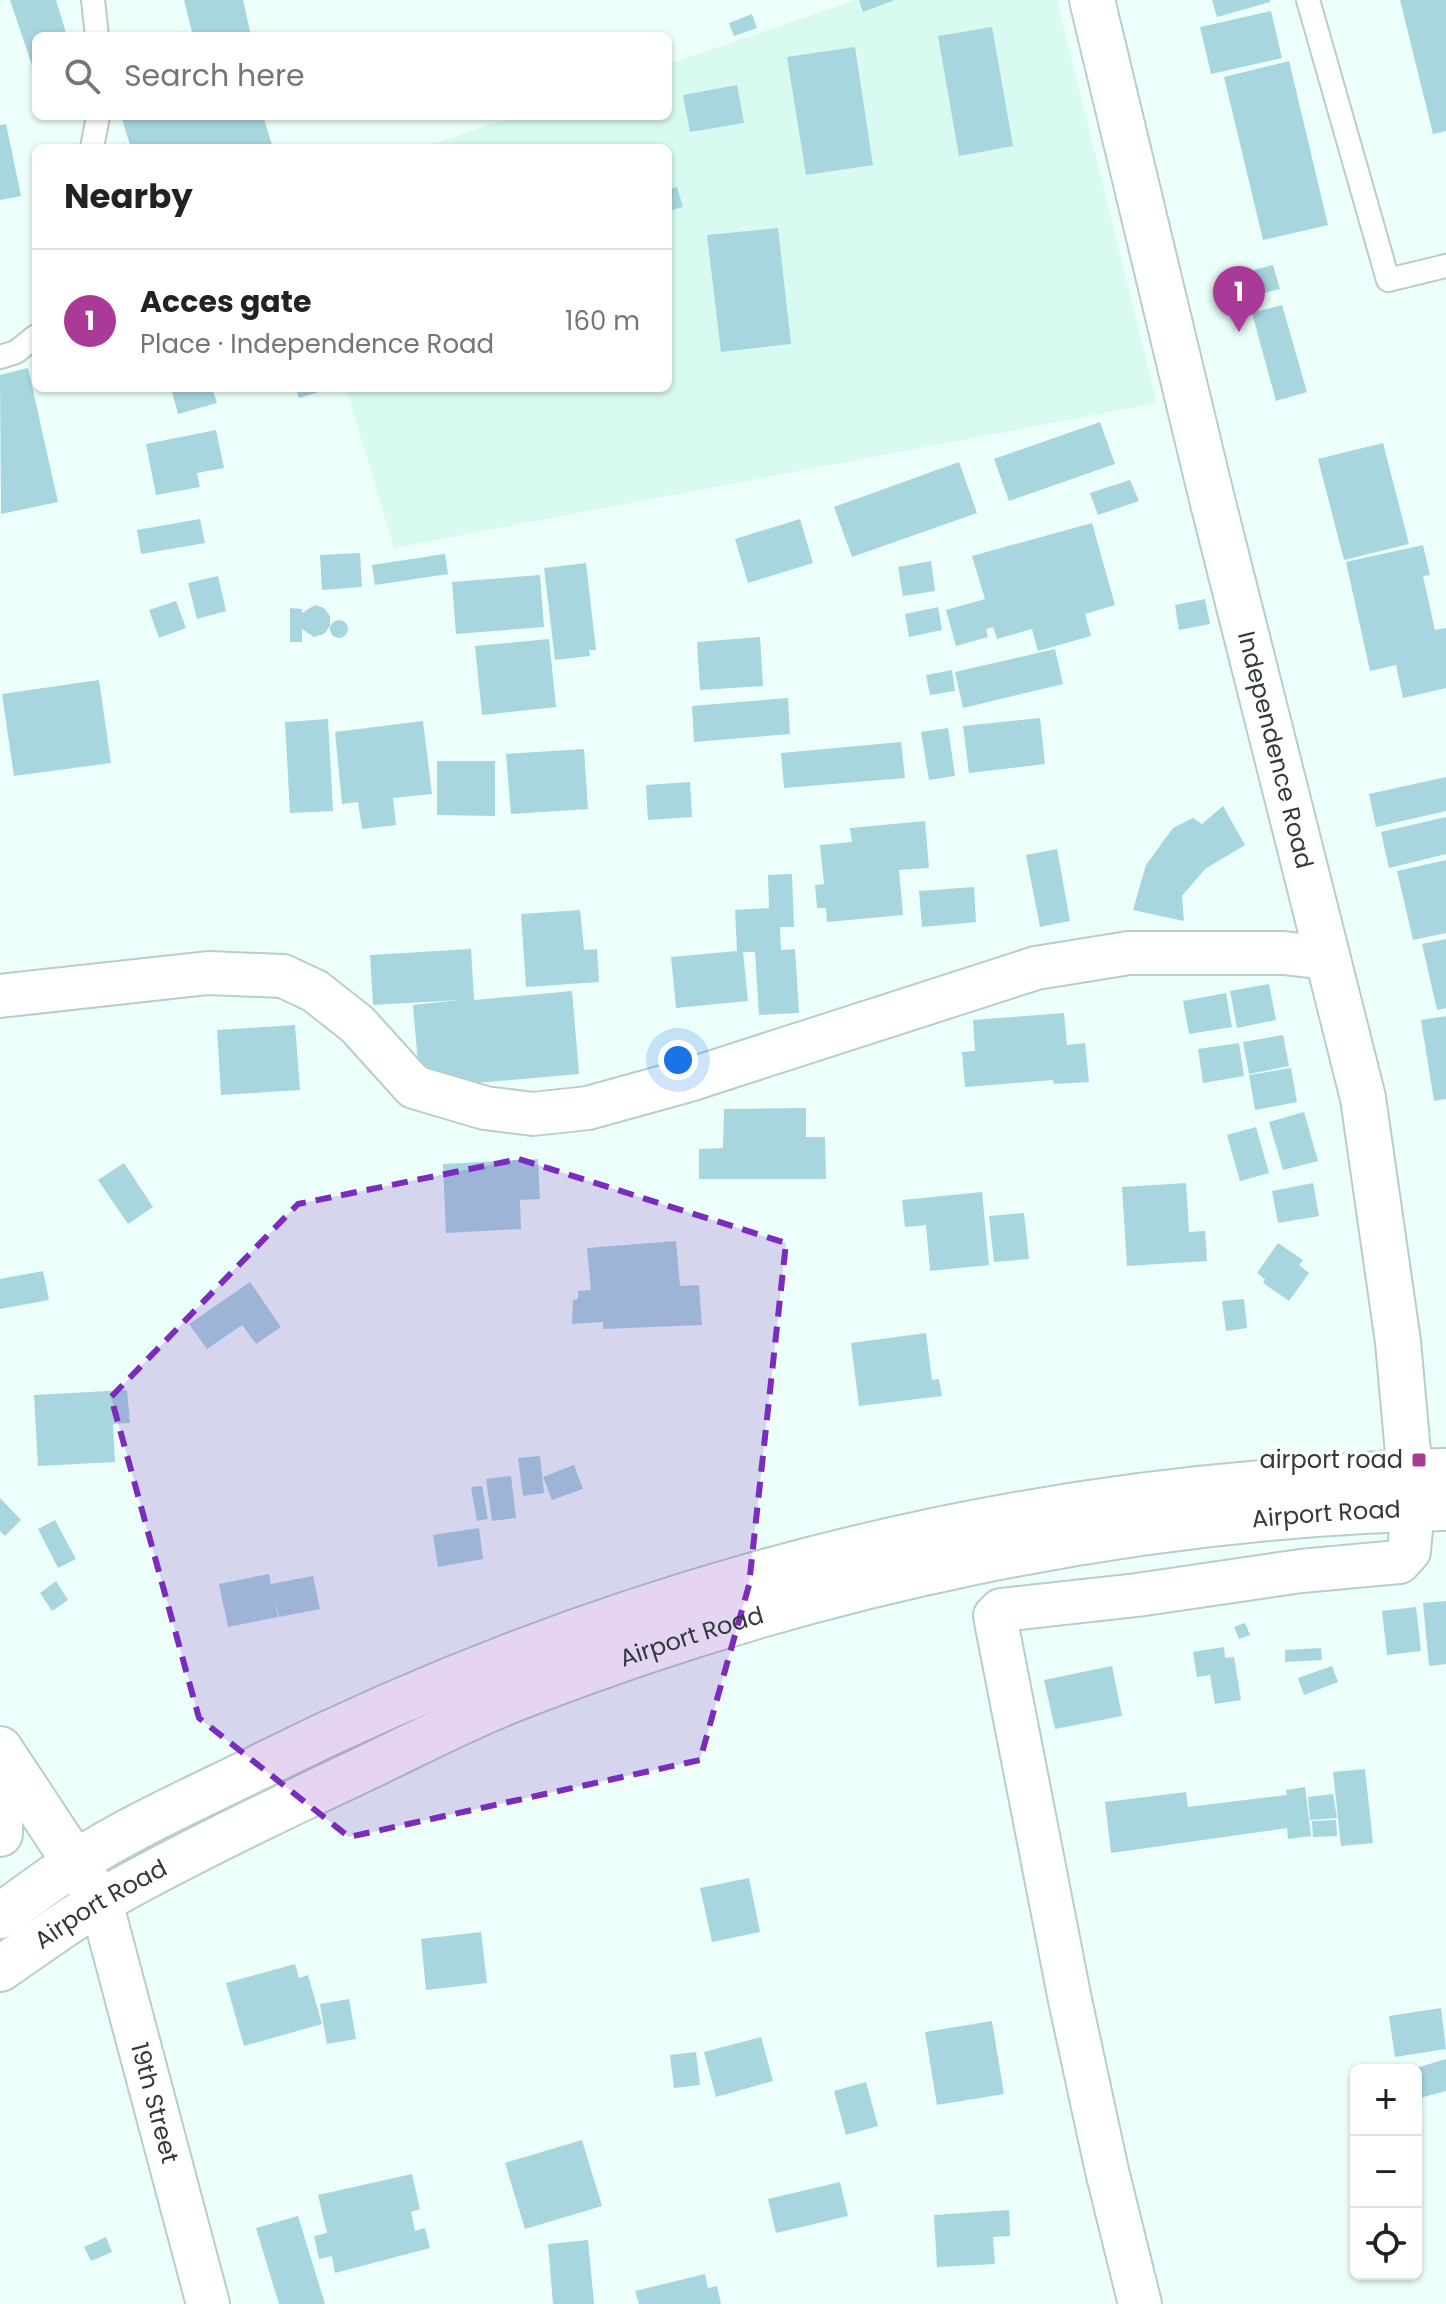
<!DOCTYPE html>
<html lang="en">
<head>
<meta charset="utf-8">
<style>
	body { margin:0; font-family:Poppins,sans-serif; background:#f6f6f6; color:#222 }
	.controls { position:absolute; right:24px; bottom:24px; display:grid; overflow:hidden; border-radius:12px; box-shadow:0 2px 6px #0004 }
	.controls button { width:72px; height:72px; display:grid; place-items:center; padding:0; border:0; border-bottom:2px solid #e0e0e0; background:#fff; color:#222; font:40px sans-serif }
	.you { position:absolute; left:678px; top:1060px; width:28px; height:28px; margin:-20px; border:6px solid #fff; border-radius:50%; background:#1a73e8; box-shadow:0 0 0 12px #1a73e833 }
	.badge { display:grid; place-items:center; width:52px; height:52px; border-radius:50%; background:#aa3a97; color:#fff; font-size:26px; font-weight:700 }
	.pin { position:absolute; translate:-50% -66px; filter:drop-shadow(0 2px 4px #0008) }
	.pin::after { content:''; position:absolute; top:42px; width:28px; height:24px; background:inherit; clip-path:polygon(0 0,100% 0,50% 100%) }
	.list { margin:0; padding:0; list-style:none }
	h2 { display:flex; justify-content:space-between; align-items:center; height:104px; margin:0; padding:0 32px; font-size:34px }
	h2 small { font-size:26px; font-weight:400; color:#767676 }
	.list li { display:grid; grid-template-columns:52px 1fr auto; gap:24px; align-items:center; box-sizing:border-box; height:144px; padding:0 32px; border-top:2px solid #e0e0e0 }
	.list b { display:block; font-size:30px; white-space:nowrap }
	.list p { margin:0; font-size:26px; white-space:nowrap; color:#767676 }
	.list em { font-size:26px; font-style:normal; color:#767676 }
	.icon { flex:none; width:44px; height:44px; fill:none; stroke:currentColor; stroke-width:2; stroke-linecap:round; stroke-linejoin:round }
	.map { position:relative; flex:none; width:1446px; height:2304px; overflow:hidden }
	.search { position:absolute; background:#fff; box-shadow:0 2px 6px #0004; left:32px; top:32px; width:640px; height:88px; display:flex; align-items:center; gap:20px; box-sizing:border-box; padding:0 28px; border-radius:12px; color:#767676; font-size:30px }
	.panel { position:absolute; background:#fff; box-shadow:0 2px 6px #0004; left:32px; top:144px; width:640px; height:248px; border-radius:12px }
	.map>svg:first-child { display:block }
	.built { fill:#d9faf1 }
	.building { fill:#a7d6de }
	.lines { fill:none; stroke-linecap:round; stroke-linejoin:round }
	.lane-casing { stroke:#b8cec8; stroke-width:26 }
	.street-casing { stroke:#b8cec8; stroke-width:46 }
	.secondary-casing { stroke:#b8cec8; stroke-width:48 }
	.primary-casing { stroke:#b8cec8; stroke-width:48 }
	.lane { stroke:#fff; stroke-width:22 }
	.street { stroke:#fff; stroke-width:42 }
	.secondary { stroke:#fff; stroke-width:44 }
	.primary { stroke:#fff; stroke-width:44 }
	.marked { fill:#7b2cbf; fill-opacity:0.2; stroke:#7b2cbf; stroke-width:6; stroke-dasharray:16 10; stroke-linejoin:round }
	.poi-dot { fill:#aa3a97; stroke:#fff; stroke-width:3 }
	.labels { text-anchor:middle; stroke-width:7; stroke-linejoin:round; paint-order:stroke }
	.street-label { font-size:24px; fill:#323b39; stroke:#fff }
	.poi-label { font-size:24px; fill:#323b39; stroke:#fff; text-anchor:end }
</style>
</head>
<body>
<div class="map">
<svg width="1446" height="2304" viewBox="0 0 1446 2304">
	<rect width="100%" height="100%" fill="#edfffa"/>
	<path class="built" d="M856,0h201l100,403 -763,145 -48,-160h322v-240h-247l94,-32h153v-52z"/>
	<g class="building">
		<path d="M10,0h46l11,36h-31v41z"/>
		<path d="M184,0h59l8,36h-58z"/>
		<path d="M859,0h36l-32,12z"/>
		<path d="M1212,0h58v2l-53,15z"/>
		<path d="M1400,0h46v131l-13,3z"/>
		<path d="M1271,11l11,47 -71,16 -11,-47z"/>
		<path d="M752,14l5,14 -23,8 -5,-13z"/>
		<path d="M992,27l21,119 -54,10 -21,-120z"/>
		<path d="M855,47l18,118 -67,10 -19,-118z"/>
		<path d="M1289,61l39,164 -65,15 -39,-163z"/>
		<path d="M737,85l7,38 -54,9 -7,-37z"/>
		<path d="M121,116h142l10,32h-142z"/>
		<path d="M6,124l15,72 -21,4v-75z"/>
		<path d="M677,187l6,20 -15,4v-22z"/>
		<path d="M778,228l13,116 -70,8 -14,-117z"/>
		<path d="M1273,265l7,24 -31,8 -7,-24z"/>
		<path d="M1282,305l25,87 -31,9 -24,-88z"/>
		<path d="M28,368l30,134 -57,12 -1,-139z"/>
		<path d="M171,388h41l5,15 -39,11z"/>
		<path d="M296,388h33v1l-30,9z"/>
		<path d="M1100,422l15,42 -106,37 -15,-42z"/>
		<path d="M216,430l8,38 -27,5 3,14 -44,8 -10,-51z"/>
		<path d="M1383,443l26,101 -65,16 -26,-101z"/>
		<path d="M959,462l18,51 -125,44 -18,-50z"/>
		<path d="M1130,480l9,21 -41,14 -8,-22z"/>
		<path d="M200,519l5,24 -64,11 -4,-24z"/>
		<path d="M800,519l13,44 -65,20 -13,-44z"/>
		<path d="M1092,523l23,82 -30,9 6,22 -53,15 -6,-22 -35,10 -4,-12 -7,2 2,8 -32,9 -10,-36 39,-11 -13,-43z"/>
		<path d="M1423,545l7,30 -7,1 12,54 11,-2v60l-43,10 -7,-33 -26,6 -24,-109z"/>
		<path d="M360,553l2,34 -40,3 -2,-35z"/>
		<path d="M445,554l3,20 -73,11 -3,-20z"/>
		<path d="M931,561l4,30 -32,5 -5,-29z"/>
		<path d="M586,563l10,87h-7l1,6 -35,4 -11,-92z"/>
		<path d="M540,575l4,52 -88,7 -4,-52z"/>
		<path d="M218,576l8,35 -29,8 -9,-36z"/>
		<path d="M1205,599l5,25 -31,6 -4,-25z"/>
		<path d="M176,601l10,27 -27,10 -10,-28z"/>
		<path d="M315,605l9,3 6,8v10l-6,8 -10,3 -12,-8v13h-12v-34l12,1v4z"/>
		<path d="M938,607l4,23 -33,7 -4,-23z"/>
		<circle cx="339" cy="629" r="9"/>
		<path d="M760,637l3,49 -63,4 -3,-48z"/>
		<path d="M549,639l7,68 -74,8 -7,-69z"/>
		<path d="M1055,649l8,35 -100,24 -8,-36z"/>
		<path d="M952,670l3,21 -25,4 -4,-20z"/>
		<path d="M99,680l12,83 -97,13 -12,-82z"/>
		<path d="M788,698l2,36 -96,8 -2,-36z"/>
		<path d="M1040,718l5,46 -76,9 -6,-47z"/>
		<path d="M328,719l5,92 -43,2 -5,-91z"/>
		<path d="M423,721l9,73 -39,4 3,27 -34,4 -4,-27 -16,2 -7,-72z"/>
		<path d="M948,728l7,48 -26,4 -8,-48z"/>
		<path d="M901,742l4,36 -121,10 -3,-35z"/>
		<path d="M584,749l4,60 -77,5 -5,-60z"/>
		<path d="M437,761h58v55l-58,-1z"/>
		<path d="M1446,777v34l-70,16 -7,-33z"/>
		<path d="M690,782l2,35 -44,3 -2,-35z"/>
		<path d="M1223,806l22,39 -40,24 -23,27 2,25 -51,-11 13,-45 27,-37 20,-10 9,6z"/>
		<path d="M1446,817v37l-57,14 -8,-36z"/>
		<path d="M925,821l4,47 -30,2 4,45 -76,7 -1,-14h-9l-2,-23 9,-1 -4,-39 32,-3 -2,-14z"/>
		<path d="M1057,849l13,72 -30,6 -14,-72z"/>
		<path d="M1446,860v73l-33,7 -16,-69z"/>
		<path d="M792,874l2,53h-14l1,23 14,-1 4,64 -40,2 -4,-63h-12l5,49 -72,7 -5,-51 66,-6 -2,-41 34,-2 -1,-33z"/>
		<path d="M974,887l2,35 -54,5 -3,-36z"/>
		<path d="M580,910l4,40 13,-1 2,33 -73,5 -5,-73z"/>
		<path d="M1446,939v69l-9,2 -15,-66z"/>
		<path d="M471,949l3,51 98,-9 7,83 -159,14 -7,-83 46,-5 -86,5 -3,-50z"/>
		<path d="M1269,984l7,36 -39,8 -7,-37z"/>
		<path d="M1226,993l6,34 -43,7 -6,-33z"/>
		<path d="M1064,1013l3,32 18,-2 4,39 -35,2 -1,-4 -88,7 -3,-35 13,-1 -2,-31z"/>
		<path d="M1446,1016v83l-12,2 -13,-81z"/>
		<path d="M295,1025l5,65 -79,5 -4,-65z"/>
		<path d="M1283,1035l6,31 -40,8 -6,-32z"/>
		<path d="M1239,1043l5,33 -41,7 -5,-34z"/>
		<path d="M1291,1068l6,34 -42,8 -6,-35z"/>
		<path d="M806,1108v29h19l1,42h-127v-30l24,-1 1,-39z"/>
		<path d="M1304,1112l14,49 -35,9 -14,-48z"/>
		<path d="M1256,1127l13,46 -29,8 -13,-46z"/>
		<path d="M538,1159l2,40 -20,1 1,29 -75,4 -3,-69z"/>
		<path d="M124,1163l29,44 -25,17 -30,-44z"/>
		<path d="M1186,1183l3,49 16,-1 2,30 -80,5 -5,-79z"/>
		<path d="M1313,1183l6,33 -41,7 -6,-32z"/>
		<path d="M982,1192l7,73 -59,6 -4,-46 -21,2 -3,-27z"/>
		<path d="M1024,1213l5,46 -35,3 -5,-46z"/>
		<path d="M676,1241l4,45 19,-1 3,40 -99,4v-7l-31,2 1,-24 5,-1v-8l13,-1 -4,-42z"/>
		<path d="M1278,1243l25,17 -4,5 10,8 -20,28 -26,-18 2,-4 -8,-6z"/>
		<path d="M43,1271l6,29 -49,9v-30z"/>
		<path d="M250,1282l31,45 -25,17 -14,-19 -35,24 -18,-25z"/>
		<path d="M1244,1299l3,29 -21,3 -4,-30z"/>
		<path d="M926,1333l6,47 7,-1 3,17 -83,10 -8,-63z"/>
		<path d="M127,1390l3,33 -17,1 2,38 -77,4 -4,-71z"/>
		<path d="M540,1456l4,37 -21,3 -5,-38z"/>
		<path d="M574,1465l9,24 -31,11 -9,-23z"/>
		<path d="M511,1476l5,42 -24,3 -6,-42z"/>
		<path d="M482,1486l6,33 -11,2 -6,-34z"/>
		<path d="M0,1498l21,22 -16,16 -5,-5z"/>
		<path d="M55,1520l21,39 -18,9 -20,-39z"/>
		<path d="M479,1528l4,31 -45,8 -5,-32z"/>
		<path d="M269,1574l2,10 42,-8 7,33 -41,8 -5,-18 4,18 -50,10 -9,-43z"/>
		<path d="M56,1581l12,19 -16,11 -12,-18z"/>
		<path d="M1446,1601v63l-17,2 -6,-63z"/>
		<path d="M1416,1607l5,44 -34,4 -5,-44z"/>
		<path d="M1245,1623l5,12 -11,4 -5,-12z"/>
		<path d="M1224,1647l1,11 9,-1 7,43 -26,4 -5,-29 -13,2 -4,-25z"/>
		<path d="M1321,1648l1,12 -37,2v-12z"/>
		<path d="M1112,1666l10,50 -67,13 -11,-49z"/>
		<path d="M1332,1666l6,16 -34,13 -6,-17z"/>
		<path d="M1365,1769l8,74 -32,3 -8,-74z"/>
		<path d="M1305,1787l6,49 -23,3 -1,-11 -176,25 -6,-51 81,-10 2,15 99,-12 -1,-5z"/>
		<path d="M1333,1794l4,24 -27,2 -2,-23z"/>
		<path d="M1336,1820l1,16 -24,1 -1,-16z"/>
		<path d="M749,1878l11,54 -48,10 -12,-54z"/>
		<path d="M481,1932l6,51 -61,7 -5,-51z"/>
		<path d="M295,1964l4,14 9,-3 14,49 -78,22 -18,-63z"/>
		<path d="M349,1999l7,40 -29,5 -7,-40z"/>
		<path d="M1441,2008l5,41 -51,8 -6,-41z"/>
		<path d="M992,2021l12,73 -67,11 -12,-73z"/>
		<path d="M761,2037l12,44 -57,16 -12,-45z"/>
		<path d="M696,2052l4,33 -26,3 -4,-33z"/>
		<path d="M1446,2059v32l-30,8v-31z"/>
		<path d="M866,2082l12,44 -32,9 -12,-44z"/>
		<path d="M582,2140l20,66 -77,23 -20,-66z"/>
		<path d="M412,2174l8,35 -9,3 4,19 10,-3 5,20 -95,25 -3,-17 -13,3 -5,-23 13,-3 -9,-38z"/>
		<path d="M840,2182l8,34 -72,17 -8,-34z"/>
		<path d="M1009,2210l1,26 -17,1 2,27 -58,3 -3,-52z"/>
		<path d="M298,2216l27,88h-46l-23,-76z"/>
		<path d="M106,2237l6,15 -21,9 -7,-14z"/>
		<path d="M588,2240l6,64h-41l-5,-60z"/>
		<path d="M705,2274l3,14 9,-2 4,18h-82l-4,-13z"/>
	</g>
	<g class="lines">
		<g class="lane-casing">
			<g id="lane">
				<path d="M93,0l4,36"/>
				<path d="M1308,0l80,280 58,-14"/>
				<path d="M92,148l6,-32"/>
				<path d="M0,357l16,-5 20,-16"/>
			</g>
		</g>
		<g class="street-casing">
			<g id="street">
				<path d="M0,996l208,-23 75,3 32,15 42,33 57,63 71,21 48,6 55,-6 101,-28 347,-112 93,-15h155l42,5"/>
				<path id="s1" d="M101,1902l107,402"/>
				<path d="M1140,2304l-33,-133 -37,-171 -75,-384 6,-6 136,-15 164,-24 98,-9 10,-11 4,-43"/>
			</g>
		</g>
		<g class="secondary-casing">
			<g id="secondary">
				<path id="s2" d="M1092,0l119,495 152,603 35,244 15,166"/>
				<path d="M0,1749l101,153"/>
			</g>
		</g>
		<g class="primary-casing">
			<g id="primary">
				<path d="M0,1800v34"/>
				<path d="M0,1916c25,-18 50,-37 76,-54 60,-38 127,-67 191,-99 312,-155 648,-251 995,-280 61,-5 122,-11 184,-12"/>
				<path id="s3" d="M0,1969c34,-23 67,-48 103,-69 80,-45 165,-86 248,-125 56,-26 111,-56 168,-78 292,-114 614,-183 927,-189"/>
			</g>
		</g>
		<use href="#lane" class="lane"/>
		<use href="#street" class="street"/>
		<use href="#secondary" class="secondary"/>
		<use href="#primary" class="primary"/>
	</g>
	<path class="marked" d="M519,1159l267,84 -37,342 -49,175 -351,77 -150,-119 -88,-321 187,-193z"/>
	<rect class="poi-dot" x="1411" y="1452" width="16" height="16" rx="4"/>
	<g class="labels">
		<g class="street-label">
			<text dy="8" stroke="none"><textPath href="#s2" startOffset="772">Independence Road</textPath></text>
			<text dy="8" stroke="none"><textPath href="#s3" startOffset="1418">Airport Road</textPath></text>
			<text dy="8" stroke="none"><textPath href="#s3" startOffset="770">Airport Road</textPath></text>
			<text dy="8" stroke="none"><textPath href="#s3" startOffset="120">Airport Road</textPath></text>
			<text dy="8" stroke="none"><textPath href="#s1" startOffset="208">19th Street</textPath></text>
		</g>
		<g class="poi-label">
			<text x="1403" y="1468">airport road</text>
		</g>
	</g>
</svg>
<div class="controls">
<button>+</button>
<button>−</button>
<button><svg class="icon" aria-label="locate" viewBox="0 0 24 24"><circle cx="12" cy="12" r="6"/><path d="M12 2v4M12 18v4M2 12h4M18 12h4"/></svg></button>
</div>
<div class="you"></div>
<div class="pin badge" style="left:1239px;top:332px">1</div>
<div class="search"><svg class="icon" aria-label="search" viewBox="0 0 24 24"><circle cx="10" cy="10" r="6"/><path d="M15 15l6 6"/></svg>Search here</div>
<section class="panel">
<h2>Nearby<small></small></h2>
<ul class="list">
<li><span class="badge">1</span><div><b>Acces gate</b><p>Place · Independence Road</p></div><em>160 m</em></li>
</ul>
</section>
</div>
</body>
</html>
